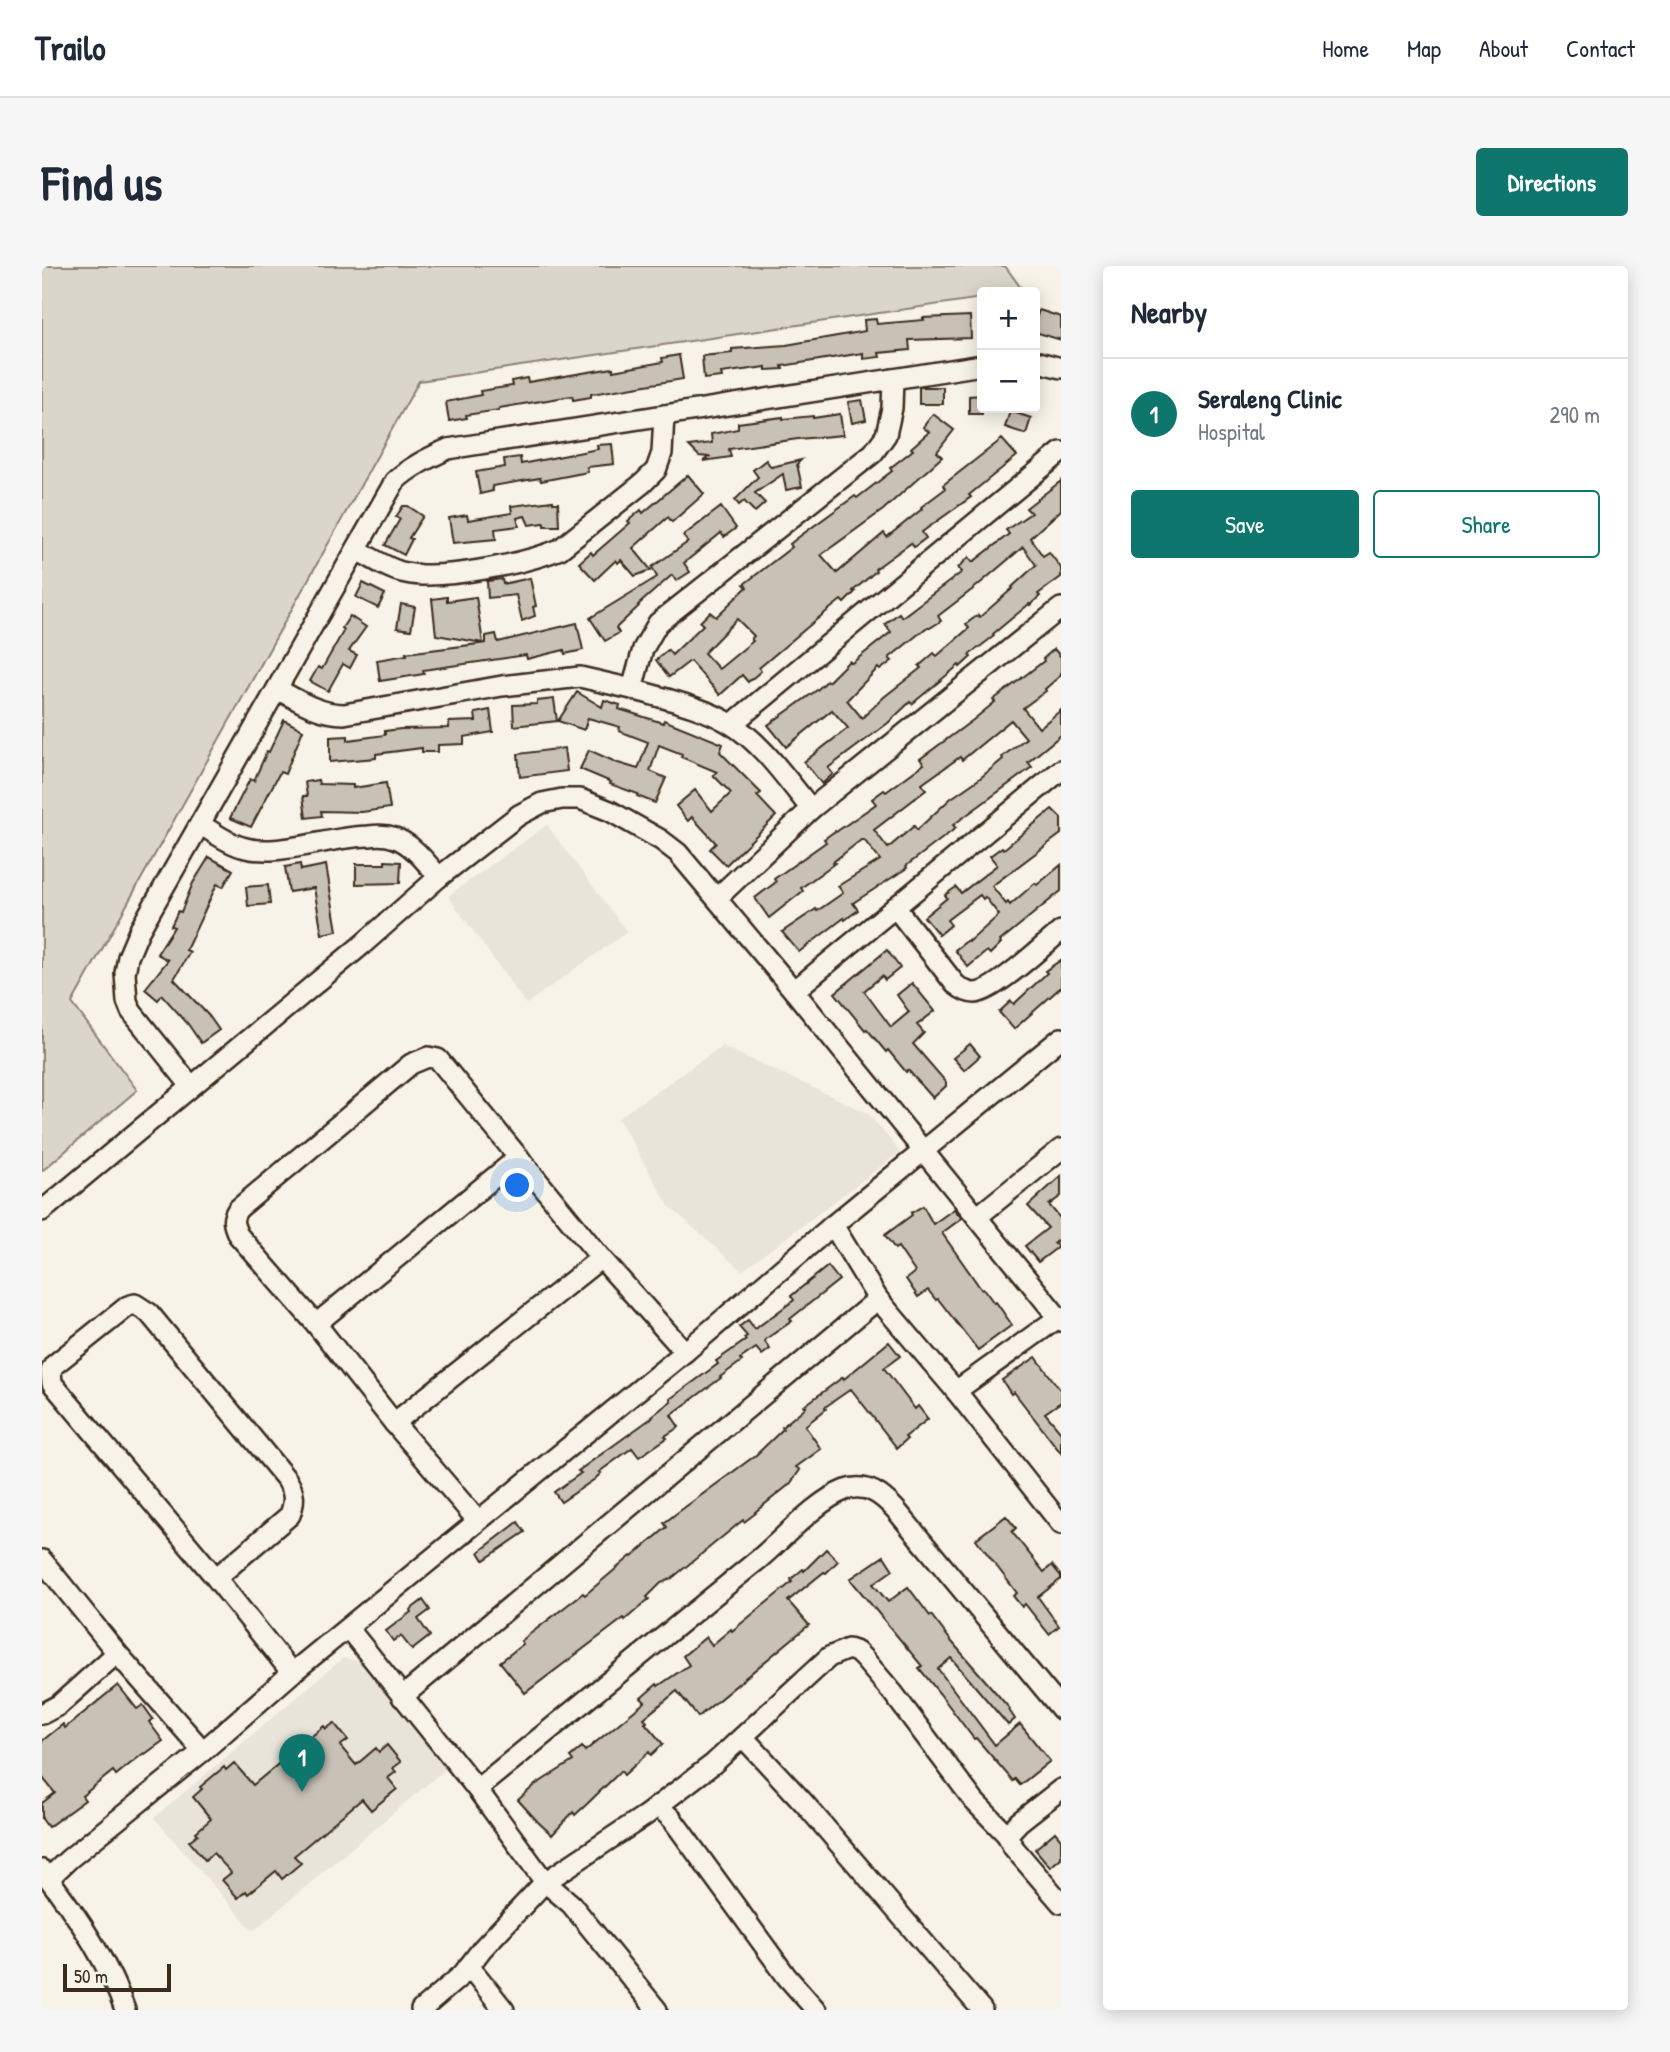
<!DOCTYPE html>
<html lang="en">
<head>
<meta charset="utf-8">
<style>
	body { margin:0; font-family:"Patrick Hand",sans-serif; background:#f6f6f7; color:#1f2937 }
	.controls { position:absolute; right:21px; top:21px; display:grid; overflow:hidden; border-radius:7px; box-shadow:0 4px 18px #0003 }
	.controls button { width:63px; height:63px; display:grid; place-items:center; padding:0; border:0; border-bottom:2px solid #e0e1e3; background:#fff; color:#1f2937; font:35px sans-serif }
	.scale { position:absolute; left:21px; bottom:18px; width:108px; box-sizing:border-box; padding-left:7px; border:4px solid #3b2a1e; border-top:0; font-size:19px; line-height:24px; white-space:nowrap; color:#3b2a1e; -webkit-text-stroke:5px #f7f3e8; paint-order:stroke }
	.you { position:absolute; left:476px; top:920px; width:24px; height:24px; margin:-18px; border:5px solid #fff; border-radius:50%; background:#1a73e8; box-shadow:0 0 0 10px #1a73e833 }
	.badge { display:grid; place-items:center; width:46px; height:46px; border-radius:50%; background:#0f766e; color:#fff; font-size:23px; font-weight:700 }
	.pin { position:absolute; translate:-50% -58px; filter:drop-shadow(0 2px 4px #0008) }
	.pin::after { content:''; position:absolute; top:37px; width:24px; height:21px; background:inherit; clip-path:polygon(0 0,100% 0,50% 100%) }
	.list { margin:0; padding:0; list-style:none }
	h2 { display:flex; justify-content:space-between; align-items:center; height:91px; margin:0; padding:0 28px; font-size:30px }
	h2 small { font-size:23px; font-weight:400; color:#747a83 }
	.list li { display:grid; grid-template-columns:46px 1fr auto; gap:21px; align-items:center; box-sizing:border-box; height:112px; padding:0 28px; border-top:2px solid #e0e1e3 }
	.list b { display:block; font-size:26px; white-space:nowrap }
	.list p { margin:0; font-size:23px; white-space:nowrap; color:#747a83 }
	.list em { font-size:23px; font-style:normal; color:#747a83 }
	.actions { display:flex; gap:14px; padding:21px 28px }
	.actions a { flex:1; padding:16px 0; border:2px solid #0f766e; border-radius:7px; text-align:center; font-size:24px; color:#0f766e }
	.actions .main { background:#0f766e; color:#fff }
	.map { position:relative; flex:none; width:1019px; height:1744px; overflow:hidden; border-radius:7px }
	header { display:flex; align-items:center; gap:42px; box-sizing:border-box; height:98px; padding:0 35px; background:#fff; border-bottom:2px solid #e0e1e3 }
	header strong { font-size:33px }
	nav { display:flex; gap:38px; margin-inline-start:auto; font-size:24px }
	.intro { display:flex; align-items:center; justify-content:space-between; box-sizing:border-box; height:168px; padding:0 42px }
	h1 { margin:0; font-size:49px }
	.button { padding:18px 32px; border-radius:7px; background:#0f766e; color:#fff; font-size:24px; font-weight:700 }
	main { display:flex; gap:42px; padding:0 42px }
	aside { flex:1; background:#fff; border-radius:7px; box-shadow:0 4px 18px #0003 }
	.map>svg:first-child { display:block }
	.built { fill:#e9e4d9 }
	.green { fill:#dbd6cb; stroke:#8b8074; stroke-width:2 }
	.building { fill:#c8c1b6; stroke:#3b2a1e; stroke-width:2; fill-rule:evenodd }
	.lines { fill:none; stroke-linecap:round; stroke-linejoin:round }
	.minor-casing { stroke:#3b2a1e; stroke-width:24 }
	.minor { stroke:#f7f3e8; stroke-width:19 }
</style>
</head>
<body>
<header>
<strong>Trailo</strong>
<nav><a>Home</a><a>Map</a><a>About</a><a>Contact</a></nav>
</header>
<div class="intro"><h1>Find us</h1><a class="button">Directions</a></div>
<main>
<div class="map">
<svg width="1019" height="1744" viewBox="0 0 1019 1744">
	<rect width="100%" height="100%" fill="#f7f3e8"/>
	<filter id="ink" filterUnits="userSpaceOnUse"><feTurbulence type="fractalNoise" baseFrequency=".0143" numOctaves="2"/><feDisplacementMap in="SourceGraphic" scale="14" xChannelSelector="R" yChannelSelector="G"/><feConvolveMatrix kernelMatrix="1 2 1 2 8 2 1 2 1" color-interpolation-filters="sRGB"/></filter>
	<g filter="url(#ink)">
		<g class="built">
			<path d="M505,559l80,107 -101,72 -78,-108z"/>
			<path d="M680,780l146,67 32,39 -158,119 -73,-65 -51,-88z"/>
			<path d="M301,1392l22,4 84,104 -196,165 -99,-113z"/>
		</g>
		<path class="green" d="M0,0h963l19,26h-42v6l-563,83 -347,622 65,87 -95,81z"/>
		<g class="building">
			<path d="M997,44l22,7v23l-26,-8v-10z"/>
			<path d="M928,50l1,22 -62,2 1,10 -31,3 1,4 -17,2v-6l-81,13 1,3 -17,1v-3l-45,6 1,4 -18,2 -2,-23 30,-3v-4l54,-4 74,-13 5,-1 -1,-11 12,-1 1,5 47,-4 -1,-2z"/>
			<path d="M637,89l4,24 -92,15v3l-18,3 -1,-4 -73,12v2l-33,5 1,3 -18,3 -3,-19 35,-7 -1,-4 32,-5 -1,-5 16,-3 1,4 85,-14v3l50,-9 -1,-4z"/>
			<rect x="877" y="121" width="24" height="17"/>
			<path d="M940,129v19h-13v-18z"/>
			<path d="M820,134l4,20 -14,3 -4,-21z"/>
			<path d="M968,145l21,7 -5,16 -21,-7z"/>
			<path d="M798,148l3,21 -45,4 -69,10 2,8 -28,4 6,-4 -10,-1 -10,-10 23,-3 -1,-9 27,-5v-6l45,-6v2l30,-3v2z"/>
			<path d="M891,148l21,16 -17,22 5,5 -59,53 -62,45 16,18 47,-40 3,4 35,-28 -1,-2 24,-18 -2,-4 59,-46 15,17 -48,39 2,2 -49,35 4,6 -12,9 -3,-4 -36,26 1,2 -23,20 2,1 -11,11 -3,-3 -25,20 -57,48 2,3 -13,11 -6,-7 -22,20 -30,-34 -21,16 -13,-17 12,-10 4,5 31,-30 -3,-3 10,-10 6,5 31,-30 -3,-3 48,-37 -2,-3 6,-5 59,-43 2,2 35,-27 -2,-3 23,-18 -2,-2 18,-16 -6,-5zM695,353l17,17 -3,3 2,2 -34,28 -15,-16z"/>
			<path d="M570,178l2,20 -27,3 1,5 -47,9 -1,-3 -48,8 1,5 -13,3 -4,-22 29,-5 -1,-8 16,-2 1,7 77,-15 -1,-4z"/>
			<path d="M724,194l5,7 30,-7 -4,4 5,23 -16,3 -3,-16 -28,19 10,10 -10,9 -11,-11 -5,4 -4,-5 23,-23 -5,-7z"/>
			<path d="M646,209l16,19 -32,28 -4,-5 -35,31 18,22 -16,6 -14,-16 -3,3 -2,-3 -21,20 -16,-17 12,-11 2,3 37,-32 -2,-2 13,-11 2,3z"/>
			<path d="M1019,215v29l-31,28 13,18 6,-4 12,16v9l-23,17 2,2 -10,9 -1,-1 -36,30 1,2 -25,19 2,2 -11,10 -1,-2 -47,39 -2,-2 -22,21 -60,45 5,6 -11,10 -18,-22 44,-34 -16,-18 -46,37 -18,-22 49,-35 10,-9 1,1 21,-21 3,2 39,-31 -6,-8 14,-11 3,4 60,-45 -4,-4 11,-11 4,5 36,-28 -3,-4 25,-17 -5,-5zM981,281l13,18 -24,22 1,1 -33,29 -2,-2 -12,9 3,4 -32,28 -3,-3 -15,13 2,2 -37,29 -22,21 -15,-18 31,-32 2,2 12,-9 -3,-3 37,-30h4l11,-7 -3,-5 39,-30z"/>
			<path d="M511,235v2h5l1,23h-15v-3l-15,2 -4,-9 -8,2 2,8 -24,3 1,10 -43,4 -4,-25 18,-3 1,5 44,-7 -1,-7z"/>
			<path d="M361,240h5l15,10 -14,22 3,1 -8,16 -19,-10 15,-26 -4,-2z"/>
			<path d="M679,241l15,21 -12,9 -3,-4 -37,30 6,9 -14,9 -4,-6 -34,30 1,1 -23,22 3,5 -14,8 -15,-23 67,-41 -5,-10 36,-25 -5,-6z"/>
			<path d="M488,312l6,28 -3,1 2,9 -13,5 -6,-26 -28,3 -1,-17 15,-2 1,5z"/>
			<path d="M321,317l22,11 -7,14 -22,-11z"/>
			<path d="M405,331v4l29,-4 7,46 -47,-8 -4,-36z"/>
			<path d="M359,338l14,3 -4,23 -14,-2z"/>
			<path d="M308,350l16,11 -17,24 8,4 -7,13 -7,-4 -15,27 -18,-10 8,-14 4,2 22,-39 -2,-2z"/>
			<path d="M535,357l6,27 -18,4 -1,-4 -37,9 -1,-4 -103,15 1,4 -44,7 -3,-21 30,-5 -1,-2 80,-10v-7l10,-2 2,8z"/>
			<path d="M1012,383l7,8v18l-16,14 1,2 -23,17 16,20 22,-18v25l-33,27 4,5 -79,58 3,3 -50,38 1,2 -54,35 5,7 -13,10 -1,-2 -45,34 -17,-20 34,-23 1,2 26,-18 -5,-7 42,-26 -16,-20h-3l-28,22 2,1 -34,25 2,3 -34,27 -14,-20 21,-16 -2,-3 52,-37 -2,-3 11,-8 1,1 40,-28 -4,-5 12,-9 2,2 38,-28 -4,-5 53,-39 22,-18 -2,-2 51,-39 -1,-2zM969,454l15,18 -24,19 1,2 -24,20 -29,20 -33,31 -3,-4 -26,22 -14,-18 52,-40 -4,-6 38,-27 2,3z"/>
			<path d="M535,426l25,15 2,-7 16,5 -1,4 44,14 1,-3 59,24 -3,8 41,41 -4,3 19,20 -50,49 -16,-16 6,-6 -24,-26 -4,4 -12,-15 19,-16 17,21 19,-18 -18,-18 4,-3 -36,-15 1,-3 -23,-9 -9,26 16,7 -11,25 -18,-7 1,-2 -28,-10 1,-2 -31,-13 9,-19 29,13 20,6 10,-27 -29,-11 1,-4 -32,-9 -4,12 -26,-9z"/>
			<path d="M512,433l3,22 -43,5 -1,-21 24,-1v-3z"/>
			<path d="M448,444l3,22 -29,5v7l-26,1v7h-16v-4l-46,6v4l-46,4v-25l18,-1v4l37,-5v-4l16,-2 48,-1v-6l27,-1 -1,-8z"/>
			<path d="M242,454l19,10 -18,44 -5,-2 -29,55 -21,-9 20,-39 4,2 13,-30 2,1z"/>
			<path d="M522,482l3,23 -47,6 -2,-23z"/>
			<path d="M276,514l1,4 34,1v3l33,-5 4,25 -28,4 -41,-1 1,5 -16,2 -3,-22h4l-2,-14z"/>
			<path d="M1010,543l9,9v16l-69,52 14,18 2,-2 2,3 25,-22 2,2 24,-20v26l-61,50 1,2 -11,11 -3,-3 -19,16 -13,-17 13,-10 1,2 30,-27 -14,-18 -2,2 -3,-4 -33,25 4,5 -12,10 -15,-18 23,-19 -2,-3 11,-8 5,6 36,-28 -7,-9 12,-9 2,2z"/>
			<path d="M167,591l24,13 -10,17 -6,-3 -31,66 4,2 -16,27 35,37 10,14 -18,13 -13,-19 -26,-29 -4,5 -13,-11 23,-29 -11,-6 17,-27 -3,-1 7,-15 3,1 12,-29z"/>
			<path d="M343,595l16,1 -1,21 -44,1v-20h29z"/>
			<path d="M258,598l1,6 25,-5 11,66 -15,3 -8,-46 -25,4 -4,-25z"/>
			<path d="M226,619l2,19 -22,2 -2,-19z"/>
			<path d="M845,684l13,18 -15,12 -3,-4 -18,15 27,36 18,-15 -12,-17 15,-12 23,28 -18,14 7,8 -11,11 33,38v4l-13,12 -25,-28 -2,2 -18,-22 -2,2 -19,-23 -2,1 -30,-37z"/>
			<path d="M1019,694v27l-47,42 -15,-17 12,-11 3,3 33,-31 -2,-2z"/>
			<path d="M928,778l10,12 -16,14 -11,-12z"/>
			<path d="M1019,910v20l-12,9 12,14v23l-2,-3 -5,4 4,4 -20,15 -13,-16 23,-18 -20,-22z"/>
			<path d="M881,940l10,18 21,-15 8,9 -20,15 39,56 2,-1 11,15 2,-1 16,23 -34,25 -40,-51 -2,1 -8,-10 -10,7 -12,-18 9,-7 -17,-25 -3,2 -10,-14 27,-20 -1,-2z"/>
			<path d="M786,1000l11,14 -49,39 2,2 -26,18 -1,3 5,7 -8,6 -6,-7 -16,11 2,2 -22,16 1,1 -50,37 8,12 -14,9 2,2 -28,19 -7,-9 -33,24 2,1 -6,6 -34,23 -7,-10 27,-19 -3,-2 75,-54 -1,-1 19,-15 -1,-2 48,-35 -2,-3 30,-21 -2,-2 3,-2 -8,-9 9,-7 7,9 39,-29 -3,-4z"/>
			<path d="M847,1076l11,14 -16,12 31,41 3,-3 10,13 -23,18 2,2 -10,9 -46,-59 -26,18 1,2 -21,17 16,23 -25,18 4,3 -10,14 -35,28 1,1 -12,9 -1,-2 -72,59 -10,4 -14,14 2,2 -24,21 -1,-2 -99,75 -25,-31 23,-18 -2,-3 62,-48 2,2 46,-39 1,1 35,-30 -3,-4 13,-10 79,-58 27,-26 -1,-2 24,-20 -2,-1 39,-29 1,2z"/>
			<path d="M994,1091l25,34v11l-16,11 16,19v21l-47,-61 -3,2 -9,-14z"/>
			<path d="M964,1250l10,12 -4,4 32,40 8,-7 9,11v3l-23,18 21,29 -10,8 -24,-30 -3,3 -9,-11 4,-3 -41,-54z"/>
			<path d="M476,1256l7,10 -41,28 -5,-8z"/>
			<path d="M784,1283l12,12 -12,12 -2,-1 -36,29 21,24 -111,92 -21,-26 -33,27 3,4 -2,1 18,21 -12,11 -2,-3 -25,23 -3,-4 -34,33 -12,11 -2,-3 -21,23 -14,-13 -20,-22 17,-15 38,-24 -3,-4 12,-10 3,4 60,-49 -4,-4 16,-14 1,2 31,-21 -6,-9 23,-19 6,8 19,-16 1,2 60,-49 -1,-3 12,-10 1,2z"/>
			<path d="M842,1290l9,14 -20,14 15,18 20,-15 22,29 1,-1 21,27 58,67 -1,1 6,9 -7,6 -57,-67 -13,11 57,76 25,-21 30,37 -30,24 -5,-6 -2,2 -37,-43 -2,1 -34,-45 -21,-26 3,-2 -72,-87z"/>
			<path d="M381,1334l7,10 -12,9 12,17 -18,14 -11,-14 -8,5 -7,-10 25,-19 -1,-2z"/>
			<path d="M76,1419l19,24 6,-4 10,14 -4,3 14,19 -18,13 -1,-1 -28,22 -3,-4 -31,25 3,4 -37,27 -6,-8v-16l13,-10 -13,-16v-36l21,-17 2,4z"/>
			<path d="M292,1457l14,17 -8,6 16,19 20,-17 3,4 8,-7 14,17 -8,6 3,4 -8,6 9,11 -26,21 -9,-11 -68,57 7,7 -19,16 -6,-8 -28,23 -2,-3 -8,7 -16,-18 9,-7 -2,-3 -16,-17 -8,7 -16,-19 9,-7 -2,-2 15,-13 -18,-22 9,-8 -2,-2 24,-20 2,3 8,-7 19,22 71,-59 2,3z"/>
			<path d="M1013,1566l6,7v19l-11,9 -15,-18z"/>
		</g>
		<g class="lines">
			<g class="minor-casing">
				<g id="minor">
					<path d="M993,95l26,7"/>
					<path d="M315,284c15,8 32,20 49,23 35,8 121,-10 154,-24l83,-66 13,-13 6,-17 2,-38"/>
					<path d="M235,423c22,12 42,25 67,25l158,-28 78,-9 52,12"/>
					<path d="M690,458l329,-272"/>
					<path d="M769,543c-23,-28 -50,-68 -82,-86 -26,-16 -67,-25 -97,-34l11,-40 15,-26 215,-170 13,-18 6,-27 1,-29"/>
					<path d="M158,558c13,8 27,19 42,23 35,11 89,-11 127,-11 8,-1 18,-1 26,2 18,6 32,26 44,39"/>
					<path d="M675,632l94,-89 250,-201"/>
					<path d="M853,641l60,77c6,5 13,9 20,9 19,-1 70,-49 86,-62"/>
					<path d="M752,725l267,-221"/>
					<path d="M149,820l-60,-75 -4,-10 -2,-28 3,-16 11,-26 256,-450c16,-15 34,-23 53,-32l534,-84"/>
					<path d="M0,945l321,-267 76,-67 80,-62 23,-12 20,-4h18l30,12 51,29 17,13 116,138 267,330"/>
					<path d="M935,951l84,-68"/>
					<path d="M791,959l45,74 78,92 105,133"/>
					<path d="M274,1058l203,-167"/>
					<path d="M914,1125l102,-73"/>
					<path d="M352,1157l207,-165"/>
					<path d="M435,1254l-83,-97 -78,-99 -78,-89c-5,-11 -7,-16 0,-26l173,-145 17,-7 10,2 163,199 84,94"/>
					<path d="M0,1294l75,93 86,98"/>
					<path d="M174,1312l74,-63c5,-14 5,-22 -3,-35l-138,-167 -14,-9 -7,2 -74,59 -3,6 1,12 164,195 76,95"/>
					<path d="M306,1362l129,161 68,93 26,22 86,106"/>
					<path d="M360,1431l476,-398"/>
					<path d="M0,1448l17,-9 58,-52"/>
					<path d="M701,1471l61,66 178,207"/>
					<path d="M435,1523c92,-75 185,-151 277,-226 27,-21 60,-61 91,-73 22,-8 38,6 51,20l165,199"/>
					<path d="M1019,1523l-42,33 -12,13 6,12 48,56"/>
					<path d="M616,1540l14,13 115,158 29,33"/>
					<path d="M0,1604c33,42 65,89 83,140"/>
					<path d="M7,1612l20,-19 134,-108 89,-78 393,-321 148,-127 228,-187"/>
					<path d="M427,1700l35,44"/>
					<path d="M379,1744l42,-36 19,-25 63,-67 101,-67 67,-51 116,-107 19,-8 9,3 7,7 29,34 81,108 33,34"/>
				</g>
			</g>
			<use href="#minor" class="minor"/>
		</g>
	</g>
</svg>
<div class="controls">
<button>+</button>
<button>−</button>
</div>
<div class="scale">50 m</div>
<div class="you"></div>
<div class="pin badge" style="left:260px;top:1526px">1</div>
</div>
<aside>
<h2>Nearby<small></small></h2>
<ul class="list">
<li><span class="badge">1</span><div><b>Seraleng Clinic</b><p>Hospital</p></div><em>290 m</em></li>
</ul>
<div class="actions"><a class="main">Save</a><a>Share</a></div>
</aside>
</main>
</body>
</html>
